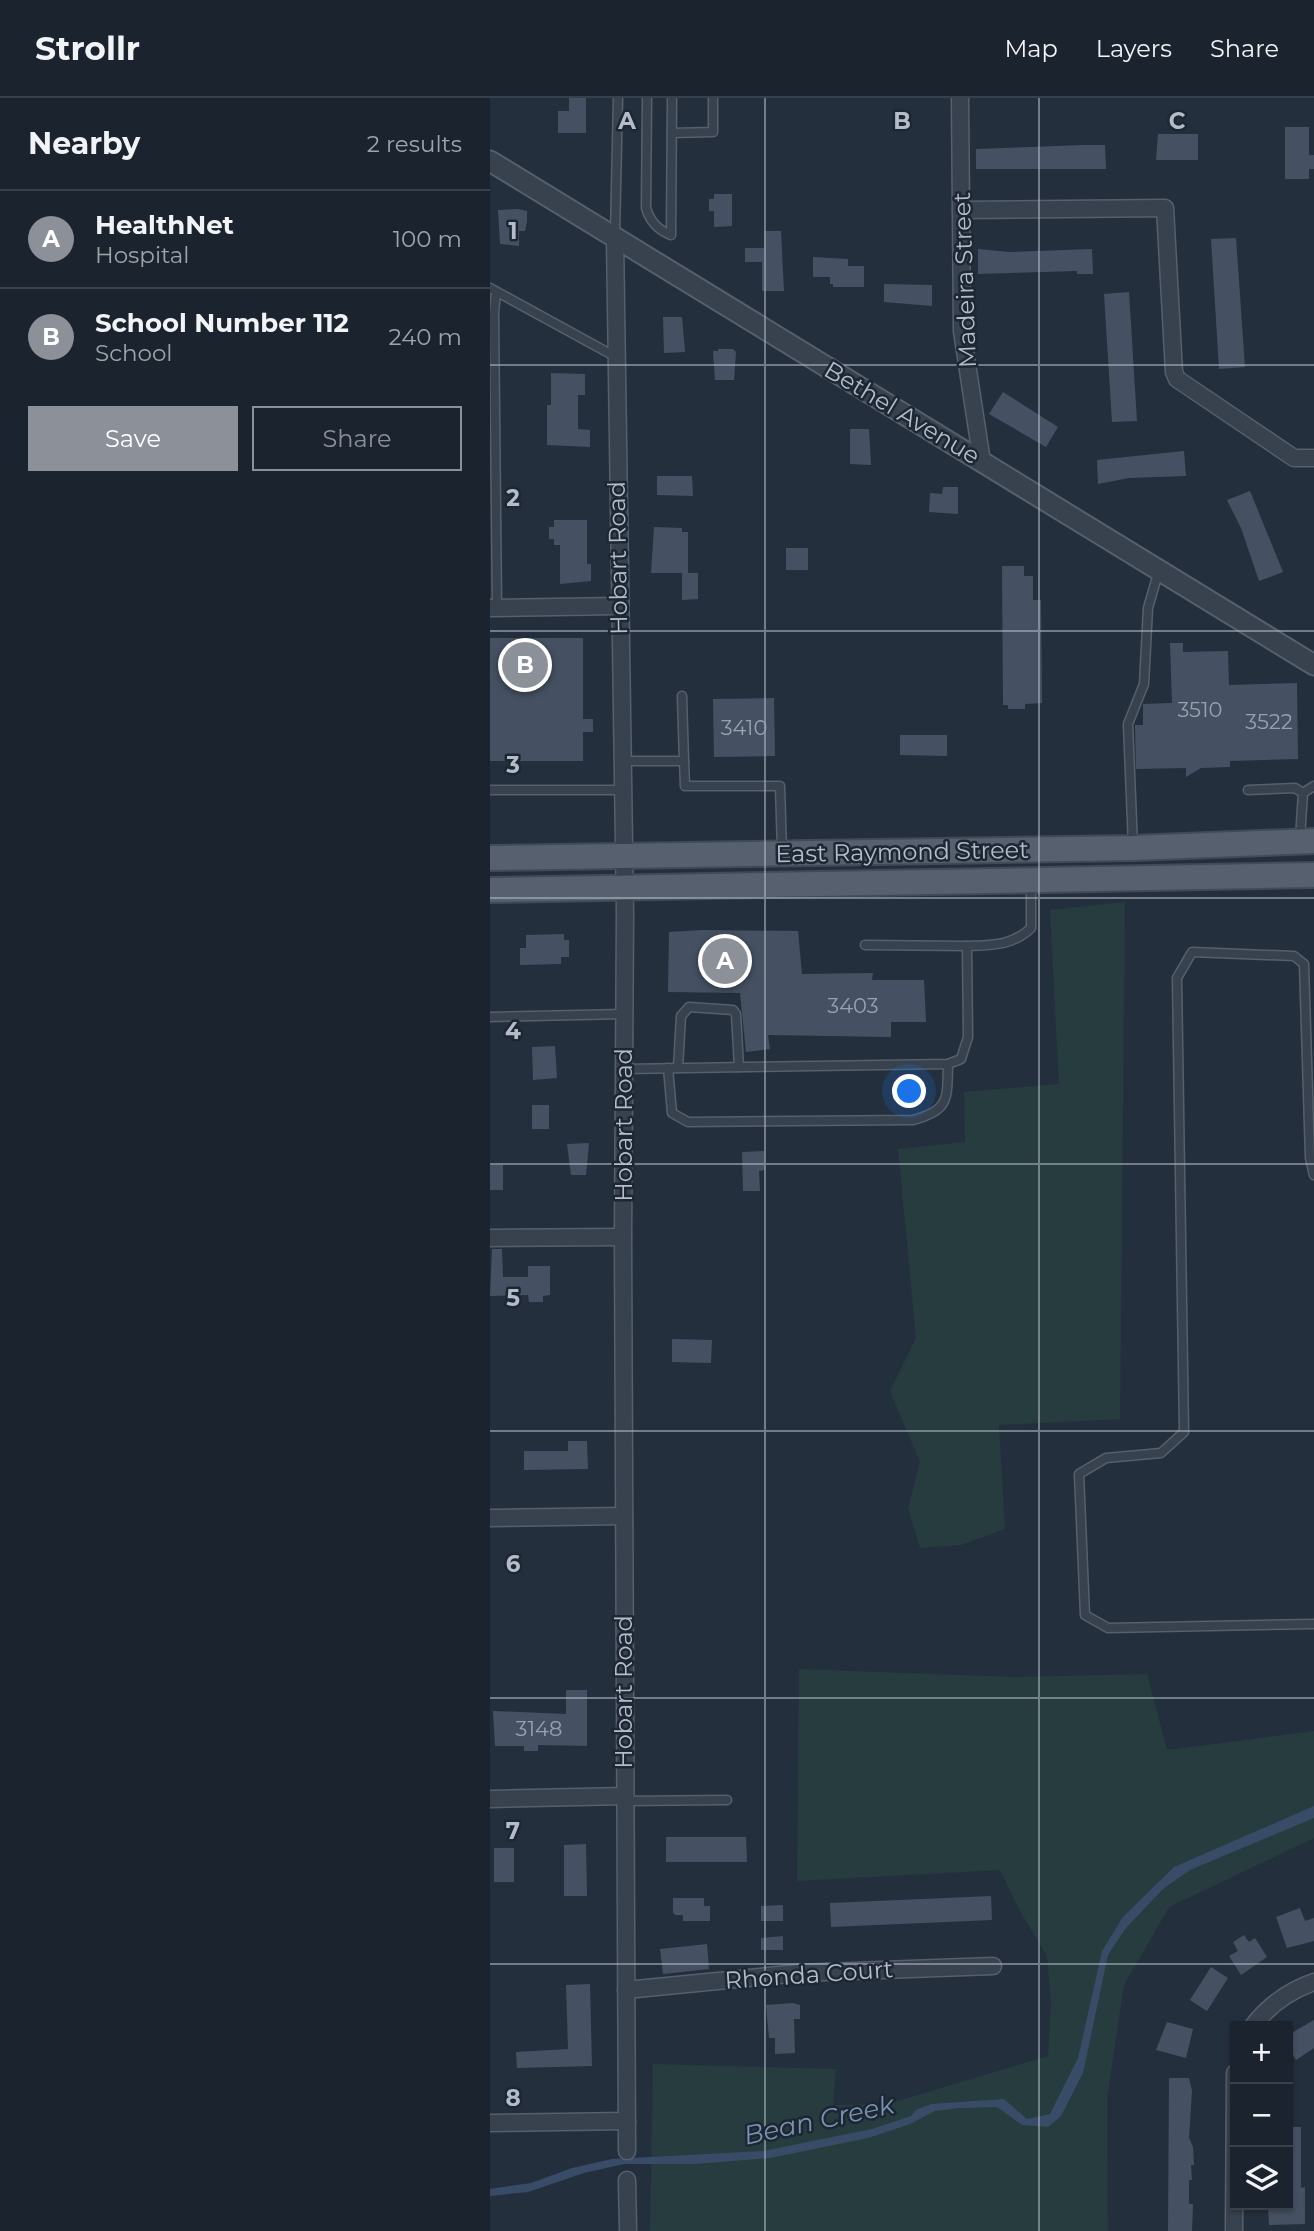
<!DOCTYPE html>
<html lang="en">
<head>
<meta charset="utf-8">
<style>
	body { margin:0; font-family:Montserrat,sans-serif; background:#282f3a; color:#f1f3f6 }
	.controls { position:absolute; right:21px; bottom:21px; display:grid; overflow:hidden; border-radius:0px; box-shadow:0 2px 5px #0004 }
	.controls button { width:63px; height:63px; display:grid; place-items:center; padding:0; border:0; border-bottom:2px solid #39404a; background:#1b232e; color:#f1f3f6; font:35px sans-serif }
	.you { position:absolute; left:420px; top:994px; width:24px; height:24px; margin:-18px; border:5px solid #fff; border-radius:50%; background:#1a73e8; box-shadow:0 0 0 10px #1a73e833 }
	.badge { display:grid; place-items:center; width:46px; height:46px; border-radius:50%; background:#8c9099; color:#fff; font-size:23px; font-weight:700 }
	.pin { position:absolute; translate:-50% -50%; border:4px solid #fff; box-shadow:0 2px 7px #0006 }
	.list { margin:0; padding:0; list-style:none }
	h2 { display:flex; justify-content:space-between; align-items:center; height:91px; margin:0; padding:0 28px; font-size:30px }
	h2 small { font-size:23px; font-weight:400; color:#a0a4aa }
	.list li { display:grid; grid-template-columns:46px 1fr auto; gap:21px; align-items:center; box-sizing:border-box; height:98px; padding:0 28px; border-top:2px solid #39404a }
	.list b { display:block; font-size:26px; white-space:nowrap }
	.list p { margin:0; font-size:23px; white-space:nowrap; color:#a0a4aa }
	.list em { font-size:23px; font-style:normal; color:#a0a4aa }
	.actions { display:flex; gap:14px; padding:21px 28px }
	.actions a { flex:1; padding:16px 0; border:2px solid #8c9099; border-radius:0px; text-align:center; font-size:24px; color:#8c9099 }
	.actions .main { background:#8c9099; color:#fff }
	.icon { flex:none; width:38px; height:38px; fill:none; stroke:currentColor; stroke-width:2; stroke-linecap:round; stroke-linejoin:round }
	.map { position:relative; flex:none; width:824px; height:2133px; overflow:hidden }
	header { display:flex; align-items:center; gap:42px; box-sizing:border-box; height:98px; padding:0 35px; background:#1b232e; border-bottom:2px solid #39404a }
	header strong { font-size:33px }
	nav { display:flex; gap:38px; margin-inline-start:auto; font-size:24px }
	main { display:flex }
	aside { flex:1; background:#1b232e }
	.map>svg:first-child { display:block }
	.green { fill:#263c3f }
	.water { fill:#394c67 }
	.building { fill:#455162 }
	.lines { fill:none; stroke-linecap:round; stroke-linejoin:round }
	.service-casing { stroke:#565f6c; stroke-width:11 }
	.minor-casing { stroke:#565f6c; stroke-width:19 }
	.tertiary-casing { stroke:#565f6c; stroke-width:23 }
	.primary-casing { stroke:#414a57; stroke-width:28 }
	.service { stroke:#38414e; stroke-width:8 }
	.minor { stroke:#38414e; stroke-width:16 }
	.tertiary { stroke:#38414e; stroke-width:19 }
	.primary { stroke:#56606e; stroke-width:24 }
	.grid { fill:none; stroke:#b4bcc9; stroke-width:2; stroke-opacity:0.55 }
	.labels { text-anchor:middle; stroke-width:5; stroke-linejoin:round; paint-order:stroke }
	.number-label { font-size:21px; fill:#98a1af }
	.street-label { font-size:24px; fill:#b4bcc9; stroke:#1d2633 }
	.water-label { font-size:26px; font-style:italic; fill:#7c92b1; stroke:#1d2633 }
	.grid-label { font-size:23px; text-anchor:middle; font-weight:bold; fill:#b4bcc9; stroke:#1d2633; stroke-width:5; stroke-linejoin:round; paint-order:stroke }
</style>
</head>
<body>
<header>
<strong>Strollr</strong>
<nav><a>Map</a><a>Layers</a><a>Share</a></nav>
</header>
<main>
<aside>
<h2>Nearby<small>2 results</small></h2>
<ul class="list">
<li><span class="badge">A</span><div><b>HealthNet</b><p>Hospital</p></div><em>100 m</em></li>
<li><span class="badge">B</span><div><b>School Number 112</b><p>School</p></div><em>240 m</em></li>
</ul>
<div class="actions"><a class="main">Save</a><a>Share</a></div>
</aside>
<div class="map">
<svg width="824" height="2133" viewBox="0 0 824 2133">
	<rect width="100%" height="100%" fill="#242f3e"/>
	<g class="green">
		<path d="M635,804l-5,517 -121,6 6,104 -44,16 -41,3 -12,-40 12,-46 -30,-71 26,-53 -18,-189 67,-7 -1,-50 95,-8 -9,-174z"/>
		<path d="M309,1571l214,8 134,-3 20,76 147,-19v107l-145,69 -45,78 -17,114 1,132h-458l3,-167 183,5 -3,36 55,-1 160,-48 3,-54 -4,-46 -27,-45 -20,-41 -203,11z"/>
	</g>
	<path class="water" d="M824,1708v12l-124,52 -27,19 -38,40 -17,26 -25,118 -22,43 -13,11 -26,-2 -25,-18 -38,1 -24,3 -25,13 -42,14 -98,20 -75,6h-71l-40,9 -56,19 -38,4v-7l41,-6 41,-15 40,-9 151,-8 109,-22 39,-13 5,-6 15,-6 73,-5 23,20 23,-5 28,-56 24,-107 21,-34 51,-50z"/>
	<g class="building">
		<path d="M79,0h17v35h-28v-22h11z"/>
		<path d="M795,29h24v28h5v14h-5v10h-24z"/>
		<path d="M668,36h40v26h-42z"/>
		<path d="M594,47h21l1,24h-130v-20z"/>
		<path d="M224,96h18v32l-18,1v-16h-5v-12h5z"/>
		<path d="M28,111l9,2v10l-2,10h-6v15l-19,-2 -2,-34z"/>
		<path d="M274,133h17l3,60h-22v-29h-17v-14h19z"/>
		<path d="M746,140l9,129 -26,2 -8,-130z"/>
		<path d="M488,151l31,3 83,-3 1,25h-16v-3l-99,3z"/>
		<path d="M323,159l35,2v7h16v21h-31v-3h-3v-7h-17z"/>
		<path d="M394,186l48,1v21l-48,-4z"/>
		<path d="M639,194l8,129 -25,1 -8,-128z"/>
		<path d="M173,219h19l3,35 -21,1z"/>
		<path d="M228,251h15l3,3 -2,28h-19l-2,-29h5z"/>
		<path d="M61,275l34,1v21h-7v34l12,1v17l-43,-2v-40h4z"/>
		<path d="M513,294l55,35 -12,20 -57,-33z"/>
		<path d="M360,331h19l2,36 -21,-1z"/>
		<path d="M694,353l2,25 -57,2 -31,6 -1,-24z"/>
		<path d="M167,378h35l1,20 -36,-1z"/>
		<path d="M453,389h15v27l-29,-2 1,-19 12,1z"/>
		<path d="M760,393l33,81 -24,9 -18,-53 -14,-28z"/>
		<path d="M64,422h33v44h4v17l-31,3v-39h-6v-6h-5v-12h5z"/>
		<path d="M164,429l28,1v4h6v41h-37z"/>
		<rect x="296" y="450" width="22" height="22"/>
		<path d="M512,468h22v10h9v24h8l1,103 -17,1v5h-17v-4h-5z"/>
		<path d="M192,475h16v26l-16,1z"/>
		<path d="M0,540h93v81h10v13h-10v29h-93z"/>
		<path d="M680,545h13v9l45,-1 1,34 68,-2 1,76 -68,2v6l-29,1 -15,9v-9l-50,1 -1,-44h8v-21l29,-1z"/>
		<path d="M284,600l1,58 -61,1 -1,-58z"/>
		<path d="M410,637h47v21l-47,-1z"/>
		<path d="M213,832l95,1 4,43 71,-1 -1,7h52l2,42h-35v15l-123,-2 2,14 -24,3 -6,-59 -72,-1 1,-60z"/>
		<path d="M74,836v6h5v17h-8v7l-41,1v-17h6v-13z"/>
		<path d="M65,948l2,32 -24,2 -1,-33z"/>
		<rect x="42" y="1007" width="17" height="24"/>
		<path d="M99,1045l-3,32h-15l-4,-31z"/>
		<path d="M274,1053l1,19 -6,1 1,20h-17l-1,-39z"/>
		<rect x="0" y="1067" width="13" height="25"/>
		<path d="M2,1151h10l1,28h25v-11h22v29l-7,1v6h-14l-1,-7 -38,1z"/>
		<path d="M182,1241l40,1 -1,23 -39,-1z"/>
		<path d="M78,1343h19l1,28 -64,1v-19h44z"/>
		<path d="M76,1592h21v56l-49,-1v6h-14v-5h-29l-2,-35 73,3z"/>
		<path d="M176,1739h80l1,25h-81z"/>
		<path d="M96,1746l1,52h-23v-51z"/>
		<rect x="4" y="1750" width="20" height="34"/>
		<path d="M501,1798l1,24 -161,7 -1,-24z"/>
		<path d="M183,1800h31v8h6v15h-27v-6h-8l-2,-3z"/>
		<path d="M293,1807v16h-22v-15z"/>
		<path d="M810,1810l5,13 9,-3v23l-27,7 -11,-31z"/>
		<path d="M754,1837l5,7 6,-4 12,19 -26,18 -12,-19 9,-5 -5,-9z"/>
		<path d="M293,1838v14h-22v-12z"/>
		<path d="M217,1846l2,25 -46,5 -3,-25z"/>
		<path d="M721,1869l17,11 -21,33 -17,-11z"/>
		<path d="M100,1886l2,82 -75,2 -1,-16 52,-3 -2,-64z"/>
		<path d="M303,1905l7,2v14h-6l1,34 -20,1v-16h-6l-3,-33z"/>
		<path d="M824,1922v28l-18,12 -8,-13v-12z"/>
		<path d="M677,1924l26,7 -7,29 -30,-8z"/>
		<path d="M679,1980h20l3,13 -3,47 4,9 1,18h-3l1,15h-3v24h4l-1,27h-24z"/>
		<path d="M798,2029h13v61l4,-1v37l-36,1 -1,-18 20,-2z"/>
	</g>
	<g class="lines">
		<g class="service-casing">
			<g id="service">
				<path d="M157,0l-1,110c4,14 12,22 25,27l1,-137"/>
				<path d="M182,35l41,-1v-34"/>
				<path d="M125,137l3,-137"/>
				<path d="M0,190l126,69"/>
				<path d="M6,194l-2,21 3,295"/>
				<path d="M192,598l2,65"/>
				<path d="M131,663h63l1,25h95l2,65"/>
				<path d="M0,692h131"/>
				<path d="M758,692l47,-2 8,5"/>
				<path d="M810,740l3,-45 11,-7"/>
				<path d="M643,748l-5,-122 16,-40 4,-76 11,-38"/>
				<path d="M375,847l102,1"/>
				<path d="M0,919l135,-3"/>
				<path d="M178,970l4,45 16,9 225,-2c37,-10 34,-21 35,-56"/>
				<path d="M188,970l3,-52 8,-9 44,3 3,4 3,53"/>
				<path d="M134,971l324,-5 13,-5 7,-22 -1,-91c25,-1 45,0 64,-18v-46"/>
				<path d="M824,1077l-4,-17 -6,-194 -10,-8 -102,-4 -15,26 7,454 -23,21 -55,5 -27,16 6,141 23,13 206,-4"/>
				<path d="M135,1703l102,-1"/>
			</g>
		</g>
		<g class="minor-casing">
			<g id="minor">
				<path d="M470,0l2,233 20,131"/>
				<path d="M471,112l204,-2 9,164 3,7 117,79h20"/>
				<path d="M125,140l10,675 -2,324 4,914"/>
				<path d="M0,510l128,-2"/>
				<path d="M0,1140l133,-1"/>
				<path d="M0,1420l134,-2"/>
				<path d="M0,1701l135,-3"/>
				<path d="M136,1892l173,-17 194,-7"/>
				<path d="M763,1928c16,-21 35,-35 61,-44"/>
				<path d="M0,2025l137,-2"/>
				<path d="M137,2082l1,51"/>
				<path d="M744,2133l1,-158"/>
			</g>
		</g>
		<g class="tertiary-casing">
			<path id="tertiary" d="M0,63l824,504"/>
		</g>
		<g class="primary-casing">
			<g id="primary">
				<path d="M0,760l643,-10 181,-7"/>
				<path d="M0,792l824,-15"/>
			</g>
		</g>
		<use href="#service" class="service"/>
		<use href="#minor" class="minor"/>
		<use href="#tertiary" class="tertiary"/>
		<use href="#primary" class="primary"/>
	</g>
	<path class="grid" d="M275,0v2133M549,0v2133M0,267h824M0,533h824M0,800h824M0,1066h824M0,1333h824M0,1600h824M0,1866h824"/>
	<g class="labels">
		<g class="number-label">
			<text x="710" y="619">3510</text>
			<text x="779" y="631">3522</text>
			<text x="254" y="637">3410</text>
			<text x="363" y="915">3403</text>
			<text x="49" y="1638">3148</text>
		</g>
		<g class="street-label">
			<text transform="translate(475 182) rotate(-92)" y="8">Madeira Street</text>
			<text transform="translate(412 315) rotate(31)" y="8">Bethel Avenue</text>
			<text transform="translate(128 460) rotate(-91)" y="8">Hobart Road</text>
			<text transform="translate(412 754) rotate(-1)" y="8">East Raymond Street</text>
			<text transform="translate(134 1027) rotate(-90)" y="8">Hobart Road</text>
			<text transform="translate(134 1594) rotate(-90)" y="8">Hobart Road</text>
			<text transform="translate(319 1877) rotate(-4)" y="8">Rhonda Court</text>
		</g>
		<g class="water-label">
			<text transform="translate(329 2022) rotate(-12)" y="9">Bean Creek</text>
		</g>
	</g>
	<g class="grid-label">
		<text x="137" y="31">A</text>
		<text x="412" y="31">B</text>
		<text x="687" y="31">C</text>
		<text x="23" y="141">1</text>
		<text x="23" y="408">2</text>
		<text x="23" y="675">3</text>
		<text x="23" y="941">4</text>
		<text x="23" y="1208">5</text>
		<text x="23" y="1474">6</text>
		<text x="23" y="1741">7</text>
		<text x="23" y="2008">8</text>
	</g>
</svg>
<div class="controls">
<button>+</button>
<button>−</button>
<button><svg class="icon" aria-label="layers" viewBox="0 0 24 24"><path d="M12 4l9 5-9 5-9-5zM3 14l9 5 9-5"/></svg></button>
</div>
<div class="you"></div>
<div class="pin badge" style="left:235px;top:863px">A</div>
<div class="pin badge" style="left:35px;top:567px">B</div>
</div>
</main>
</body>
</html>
